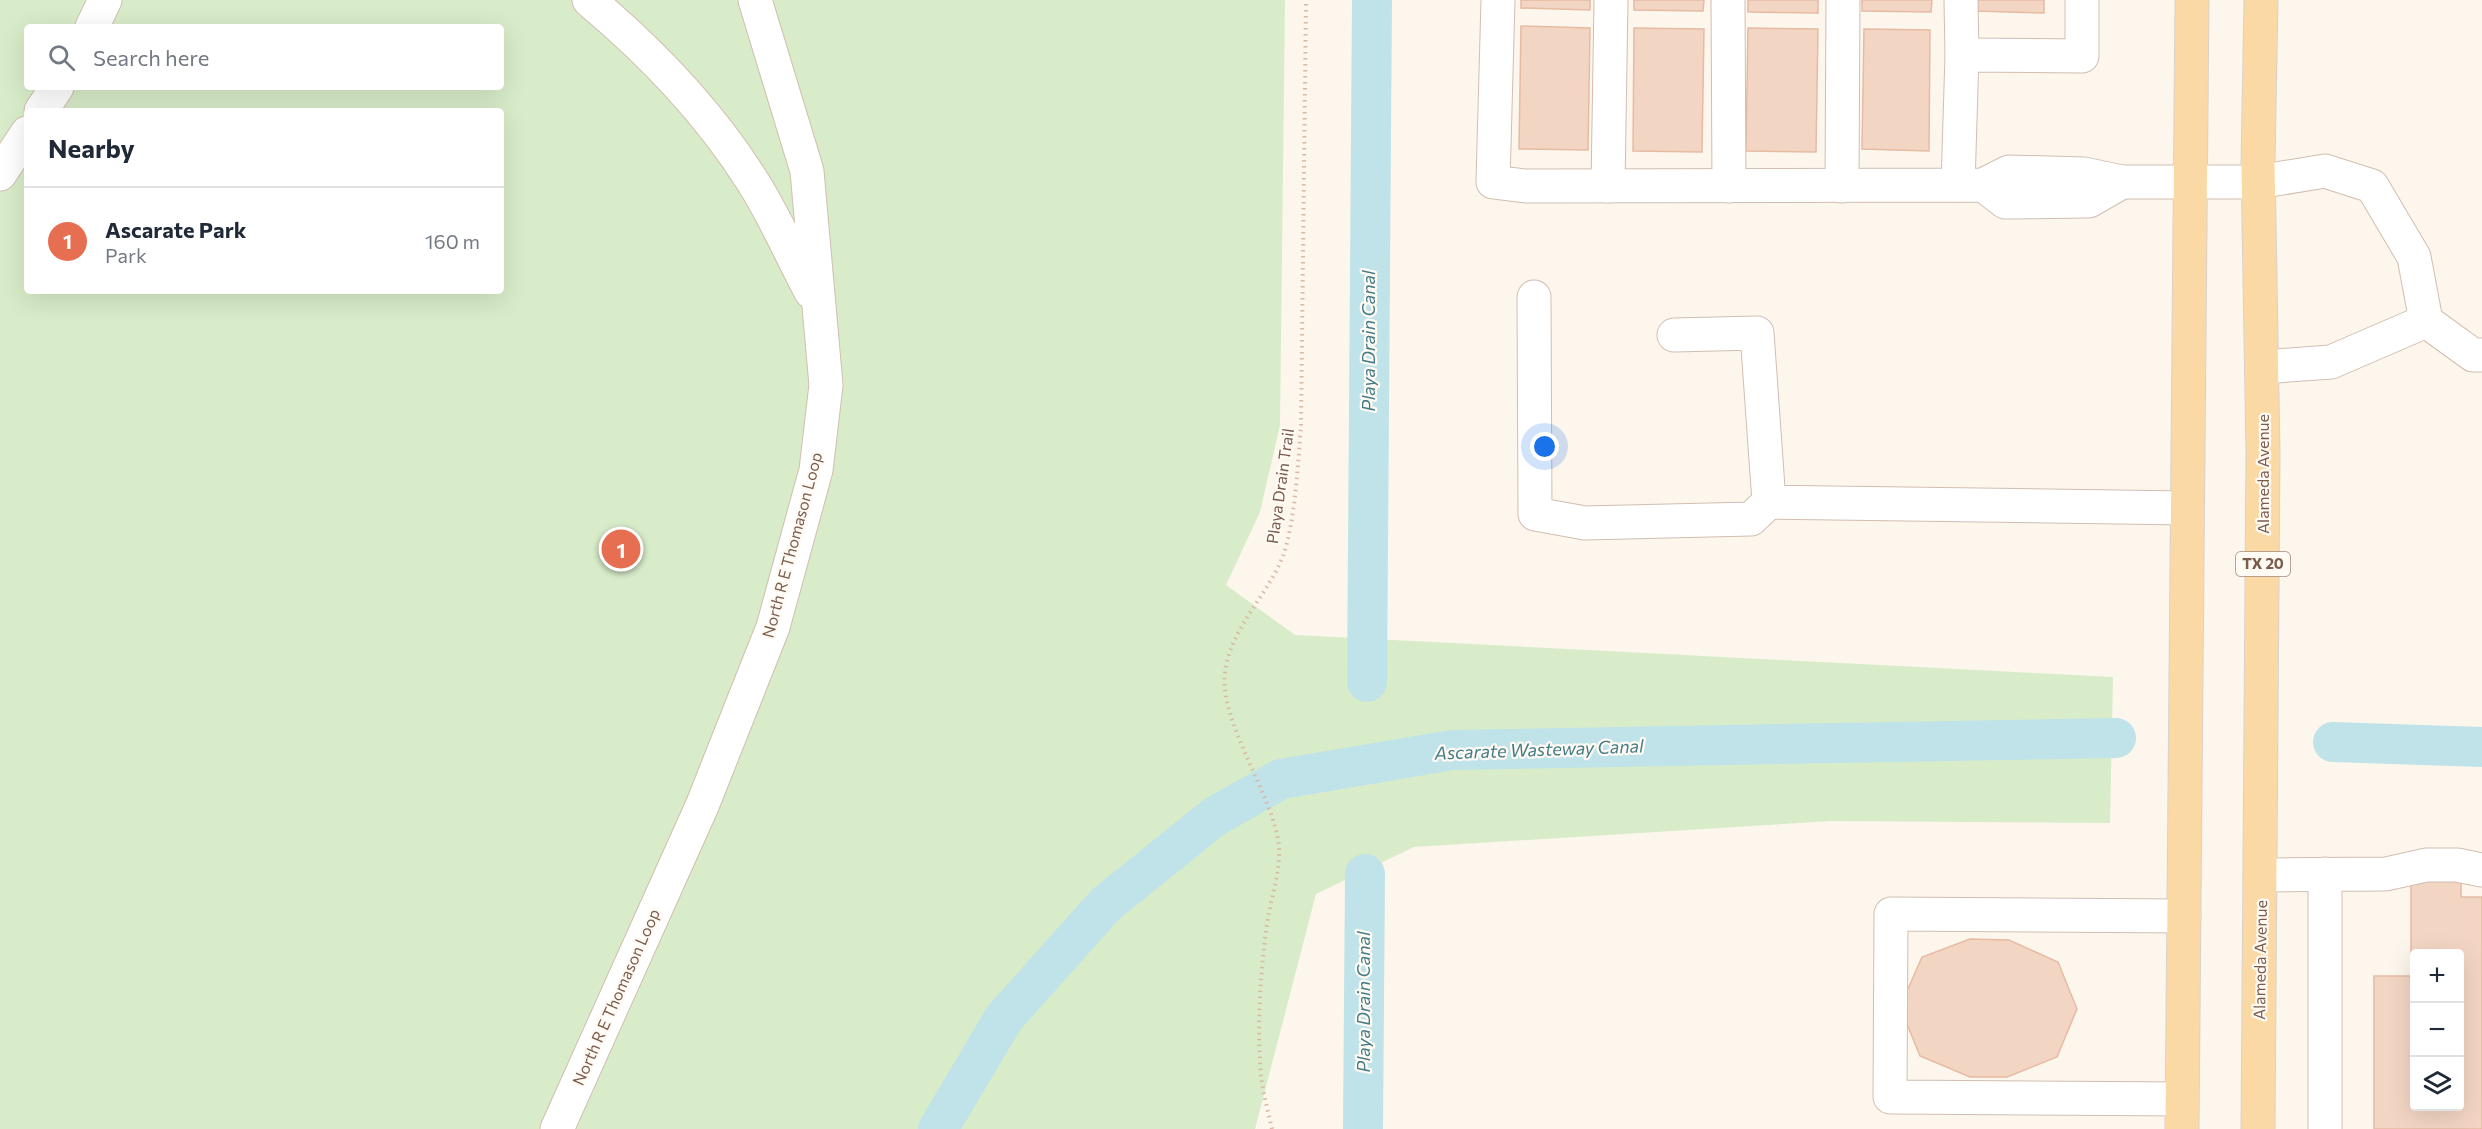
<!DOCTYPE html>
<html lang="en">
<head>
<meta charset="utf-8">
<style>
	body { margin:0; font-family:Commissioner,sans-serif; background:#f2f2f3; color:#1f2937 }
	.controls { position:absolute; right:18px; bottom:18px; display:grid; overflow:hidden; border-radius:6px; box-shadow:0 6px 24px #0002 }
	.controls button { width:54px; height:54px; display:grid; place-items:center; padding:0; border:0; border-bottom:2px solid #e0e1e3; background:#fff; color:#1f2937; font:30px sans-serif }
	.you { position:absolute; left:1545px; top:447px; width:21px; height:21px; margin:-15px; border:4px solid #fff; border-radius:50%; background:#1a73e8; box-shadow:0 0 0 9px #1a73e833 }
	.badge { display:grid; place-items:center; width:39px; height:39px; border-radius:50%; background:#e76f51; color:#fff; font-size:20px; font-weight:700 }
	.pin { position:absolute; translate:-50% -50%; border:3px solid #fff; box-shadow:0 2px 6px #0006 }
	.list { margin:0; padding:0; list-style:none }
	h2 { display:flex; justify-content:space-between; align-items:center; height:78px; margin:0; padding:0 24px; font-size:26px }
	h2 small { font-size:20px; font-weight:400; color:#747a83 }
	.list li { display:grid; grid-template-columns:39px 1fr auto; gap:18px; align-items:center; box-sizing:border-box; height:108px; padding:0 24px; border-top:2px solid #e0e1e3 }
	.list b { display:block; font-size:22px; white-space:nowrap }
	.list p { margin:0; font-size:20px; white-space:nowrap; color:#747a83 }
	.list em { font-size:20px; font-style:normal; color:#747a83 }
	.icon { flex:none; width:33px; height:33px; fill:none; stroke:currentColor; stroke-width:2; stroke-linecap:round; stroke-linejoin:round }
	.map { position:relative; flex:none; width:2482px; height:1129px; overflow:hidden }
	.search { position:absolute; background:#fff; box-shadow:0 6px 24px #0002; left:24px; top:24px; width:480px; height:66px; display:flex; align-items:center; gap:15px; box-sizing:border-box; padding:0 21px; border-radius:6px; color:#747a83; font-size:22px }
	.panel { position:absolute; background:#fff; box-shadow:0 6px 24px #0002; left:24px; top:108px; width:480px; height:186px; border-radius:6px }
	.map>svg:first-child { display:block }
	.green { fill:#d8ecc9; fill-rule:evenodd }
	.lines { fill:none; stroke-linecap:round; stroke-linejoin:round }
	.canal { stroke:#bfe3e8; stroke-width:40 }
	.building { fill:#f3d5c3; stroke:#e6bba3; stroke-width:1.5; fill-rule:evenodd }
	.minor-casing { stroke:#d1beb0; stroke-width:35 }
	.major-casing { stroke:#dad1cd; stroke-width:35 }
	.path { stroke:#d9b8a5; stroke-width:4; stroke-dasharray:1.5 4.5; stroke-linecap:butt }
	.minor { stroke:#fff; stroke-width:33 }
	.major { stroke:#fbd9a5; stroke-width:33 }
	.labels { text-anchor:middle; stroke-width:4.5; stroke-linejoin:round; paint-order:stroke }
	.shield { fill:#fffaf3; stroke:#a28b7f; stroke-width:1.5 }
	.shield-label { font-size:15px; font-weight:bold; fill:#7a5c4d }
	.street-label { font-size:16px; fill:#7a5c4d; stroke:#fffaf3 }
	.water-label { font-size:18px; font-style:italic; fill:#437c86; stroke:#fffaf3 }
</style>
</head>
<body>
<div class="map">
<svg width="2482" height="1129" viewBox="0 0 2482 1129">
	<rect width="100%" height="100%" fill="#fdf6ec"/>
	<path class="green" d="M0,0h1285l-5,425 -20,87 -34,73 69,50 818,42 -3,146 -279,-2 -417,26 -98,47 -61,235h-1255zM27,27h474v60h-474zM27,111h474v180h-474z"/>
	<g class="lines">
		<g class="canal">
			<path d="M1367,682l5,-682"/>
			<path d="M2333,742l149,5"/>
			<path d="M938,1129l66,-111 102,-114 108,-87 67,-38 171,-29 664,-12"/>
			<path d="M1363,1129l2,-255"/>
		</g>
	</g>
	<g class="building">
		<path d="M1521,0h69v10l-69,-2z"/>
		<path d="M1634,0h70l-1,11 -69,-1z"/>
		<path d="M1748,0h70v13l-70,-1z"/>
		<path d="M1862,0h70l-1,12 -69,-1z"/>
		<path d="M1976,0h68v13l-69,-2z"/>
		<path d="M1521,26l69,2 -2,122 -69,-1z"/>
		<path d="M1634,28l70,1 -2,123 -69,-1z"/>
		<path d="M1748,28l70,1 -2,123 -70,-1z"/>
		<path d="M1864,29l66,1 -1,121 -67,-2z"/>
		<path d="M2411,874l50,1v22h21v232h-108v-153h37zM2414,954h46v152h-46z"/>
		<path d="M1970,939l39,1 49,22 19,47 -20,48 -50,20h-37l-50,-21 -20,-49 22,-50z"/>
	</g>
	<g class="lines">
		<g class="minor-casing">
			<g id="minor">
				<path d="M589,0c62,52 119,111 162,179 23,35 40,76 60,113"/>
				<path d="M1498,0l-5,182 32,4 458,-1 26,-13 75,2 38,8 -33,19 -84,1 -22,-17"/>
				<path d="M1728,0l1,186"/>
				<path d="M1961,0l1,55"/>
				<path d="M92,27l13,-27"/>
				<path d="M41,111l16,-24"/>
				<path d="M0,174l27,-41"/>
				<path d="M2122,182h136l67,-11 47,15 42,71 12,64 47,34h9"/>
				<path d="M1958,185l4,-130 120,1v-56"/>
				<path d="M1608,186l3,-186"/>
				<path d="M1842,186l1,-186"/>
				<path d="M1534,297l1,217 50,9 166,-4 18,-17"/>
				<path d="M1674,335l83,-2 12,169 417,6"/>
				<path d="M2262,367l69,-5 95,-41"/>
				<path d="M2261,875l125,-1 40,-9h31l25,5"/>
				<path d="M2182,1099l-292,-2 1,-183 293,2"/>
				<path d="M557,1129l145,-323 71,-179 43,-157 10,-85 -19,-214 -52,-171"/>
				<path d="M2325,1129v-255"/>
			</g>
		</g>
		<g class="major-casing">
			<g id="major">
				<path d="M2182,1129l10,-1129"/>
				<path d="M2258,1129l5,-676 -5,-289 3,-164"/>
			</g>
		</g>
		<path class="path" d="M1272,1129c-4,-18 -9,-36 -11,-53 -4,-50 -1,-97 5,-145 3,-28 15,-58 13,-85 -6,-52 -60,-124 -54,-173 5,-45 42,-76 58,-117 12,-33 15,-94 18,-130l5,-426"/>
		<use href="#minor" class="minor"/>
		<use href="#major" class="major"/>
	</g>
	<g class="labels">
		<rect class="shield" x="2236" y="552" width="54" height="24" rx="4.5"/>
		<g class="shield-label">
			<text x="2263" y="569">TX 20</text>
		</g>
		<g class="street-label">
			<text transform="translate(2263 474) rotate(-90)" y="6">Alameda Avenue</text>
			<text transform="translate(1280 486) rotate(-82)" y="6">Playa Drain Trail</text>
			<text transform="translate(792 545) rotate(-75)" y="6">North R E Thomason Loop</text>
			<text transform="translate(2260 960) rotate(-89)" y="6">Alameda Avenue</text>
			<text transform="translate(616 997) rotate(-66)" y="6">North R E Thomason Loop</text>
		</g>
		<g class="water-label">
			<text transform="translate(1369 341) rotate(-90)" y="6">Playa Drain Canal</text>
			<text transform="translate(1539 750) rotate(-2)" y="6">Ascarate Wasteway Canal</text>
			<text transform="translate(1364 1002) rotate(-90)" y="6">Playa Drain Canal</text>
		</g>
	</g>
</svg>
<div class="controls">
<button>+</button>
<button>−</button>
<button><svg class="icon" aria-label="layers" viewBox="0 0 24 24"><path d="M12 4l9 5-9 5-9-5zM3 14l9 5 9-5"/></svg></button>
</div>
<div class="you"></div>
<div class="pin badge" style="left:621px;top:549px">1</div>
<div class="search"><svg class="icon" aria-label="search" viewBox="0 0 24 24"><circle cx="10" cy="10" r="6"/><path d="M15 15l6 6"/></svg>Search here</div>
<section class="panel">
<h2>Nearby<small></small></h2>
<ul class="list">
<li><span class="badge">1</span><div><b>Ascarate Park</b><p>Park</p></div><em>160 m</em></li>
</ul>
</section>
</div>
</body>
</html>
